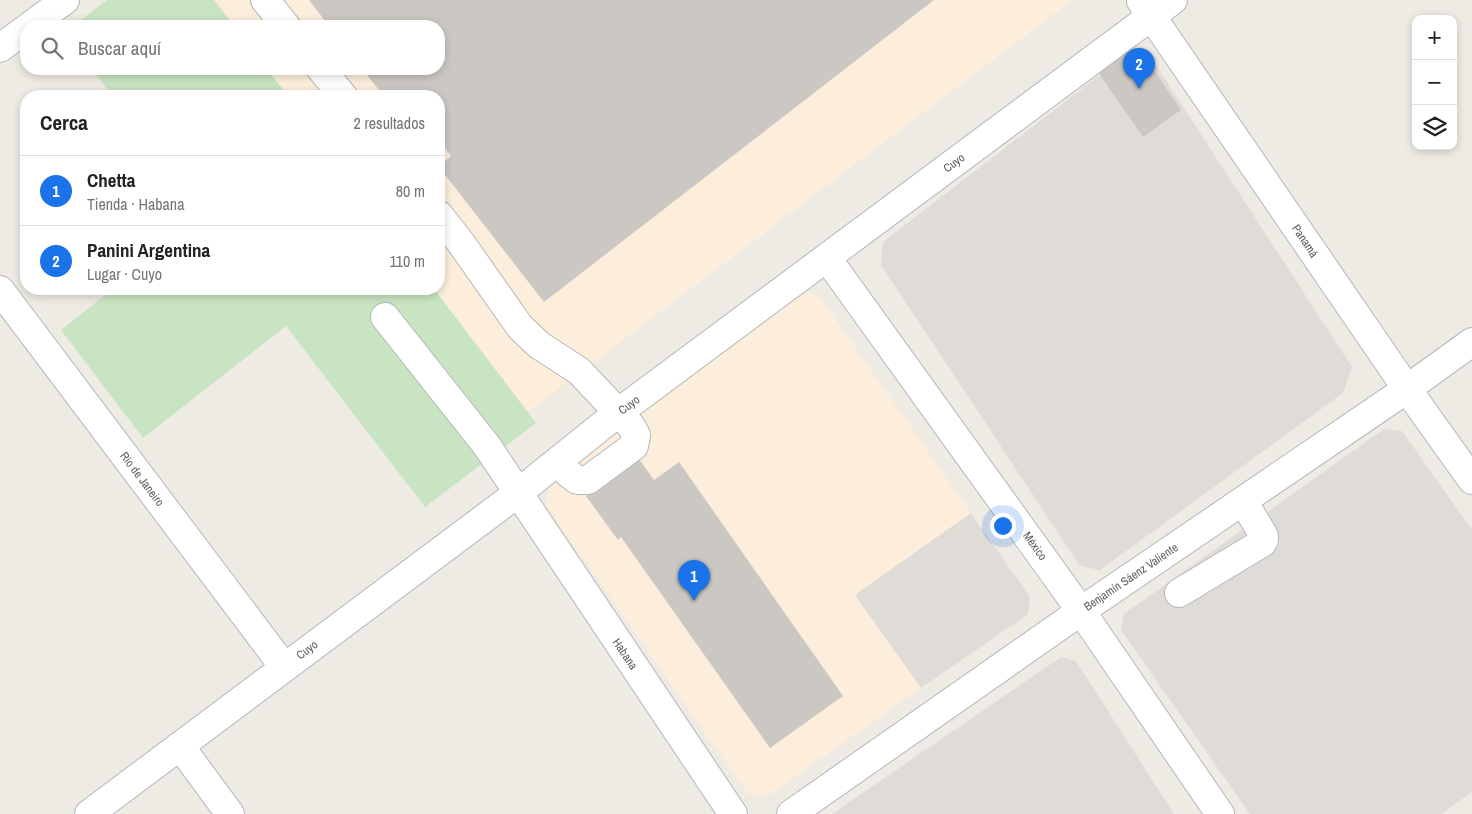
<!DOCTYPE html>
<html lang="es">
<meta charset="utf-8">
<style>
:root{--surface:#fff;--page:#f2f2f2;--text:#202124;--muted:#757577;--line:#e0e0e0;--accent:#1a73e8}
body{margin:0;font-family:"Archivo Narrow",sans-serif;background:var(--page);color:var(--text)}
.controls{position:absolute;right:15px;top:15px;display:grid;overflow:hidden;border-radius:10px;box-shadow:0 2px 8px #0003}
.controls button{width:45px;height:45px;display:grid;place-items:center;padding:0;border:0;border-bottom:1px solid var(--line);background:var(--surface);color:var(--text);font:25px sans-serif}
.you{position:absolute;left:1002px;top:525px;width:18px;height:18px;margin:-12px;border:4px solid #fff;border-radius:50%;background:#1a73e8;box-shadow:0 0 0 8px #1a73e833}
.badge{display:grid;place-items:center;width:32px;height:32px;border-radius:50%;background:var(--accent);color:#fff;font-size:16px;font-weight:700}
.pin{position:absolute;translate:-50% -41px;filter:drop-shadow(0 1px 2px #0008)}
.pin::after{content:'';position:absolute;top:26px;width:18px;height:15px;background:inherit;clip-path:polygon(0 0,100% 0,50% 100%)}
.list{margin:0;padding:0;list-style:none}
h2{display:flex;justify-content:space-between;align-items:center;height:65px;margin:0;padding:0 20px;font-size:21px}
h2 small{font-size:16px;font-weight:400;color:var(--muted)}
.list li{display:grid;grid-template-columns:32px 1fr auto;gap:15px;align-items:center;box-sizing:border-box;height:70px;padding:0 20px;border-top:1px solid var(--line)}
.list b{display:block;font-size:19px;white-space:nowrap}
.list p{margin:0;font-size:16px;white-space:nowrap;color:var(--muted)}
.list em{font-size:16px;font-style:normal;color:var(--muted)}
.icon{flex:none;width:28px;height:28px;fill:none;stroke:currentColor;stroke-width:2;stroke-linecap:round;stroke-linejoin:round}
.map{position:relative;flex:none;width:1472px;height:814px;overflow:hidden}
.search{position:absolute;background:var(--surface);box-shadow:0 2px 8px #0003;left:20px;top:20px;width:425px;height:55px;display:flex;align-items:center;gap:12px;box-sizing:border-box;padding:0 18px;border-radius:20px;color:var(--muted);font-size:19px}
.panel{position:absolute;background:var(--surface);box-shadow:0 2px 8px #0003;left:20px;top:90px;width:425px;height:205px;border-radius:20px}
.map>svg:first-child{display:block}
</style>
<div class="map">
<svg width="1472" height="814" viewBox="0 0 1472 814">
<rect width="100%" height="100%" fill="#eeeae4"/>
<g fill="#fceedb">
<path d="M214 0H1072L528 412 434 289H439V96H288L267 69H439V26H234Z"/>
<path d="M801 292 818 294 971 513 855 595 921 688 765 798 748 794 546 506 549 485Z"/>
</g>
<g fill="#dfdcd8">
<path d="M1128 53 1152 59 1352 367 1343 393 1100 570 1080 566 881 265 883 242Z"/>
<path d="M1384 429 1402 431 1472 530V792L1441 814H1250L1121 630 1124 614Z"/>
<path d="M971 513 1030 597 1028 614 921 688 855 595Z"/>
<path d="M1061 657 1076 661 1174 814H832Z"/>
</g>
<g fill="#c8e4c2">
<path d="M107 0H214L234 26H73Z"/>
<path d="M92 69H267L288 96H112Z"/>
<path d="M113 289H434L536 423 425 507 286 326 143 438 61 330Z"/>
</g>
<g fill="#cbc7c3">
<path d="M309 0H934L544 302 439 167 451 156 439 141V96H384L362 69H439V26H329Z"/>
<path d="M1124 48 1140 49 1181 110 1143 137 1096 69Z"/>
<path d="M639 459 654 480 679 462 843 696 770 748 621 537 618 540 586 496Z"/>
</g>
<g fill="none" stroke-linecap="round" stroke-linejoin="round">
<defs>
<g id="minor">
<path d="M265 0 286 26"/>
<path d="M1141 1 1407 389 1472 480"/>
<path d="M30 26 65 0"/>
<path d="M0 48 26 29"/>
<path d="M321 69 343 96"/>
<path d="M439 215 461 243 520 327 539 345 579 371 631 426 636 435 634 446 588 480H577L568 473 558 461"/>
<path d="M827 258 1081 611 1220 814"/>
<path d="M0 290 284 667"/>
<path d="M385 317 487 446 733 814"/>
<path d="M1179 593 1262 543 1264 540V536L1243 501"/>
<path d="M180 746 230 814"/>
<path d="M89 814 518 493 619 412 1173 0"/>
<path d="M791 814 1081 611 1407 389 1472 342"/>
</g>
</defs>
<use href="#minor" stroke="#b4b7ba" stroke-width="30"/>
<use href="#minor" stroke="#fff" stroke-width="28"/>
</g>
<g text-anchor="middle" stroke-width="4" stroke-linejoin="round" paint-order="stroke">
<g font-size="12" fill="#5c6164" stroke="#fff">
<text transform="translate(954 163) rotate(-37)" y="4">Cuyo</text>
<text transform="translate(1305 241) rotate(56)" y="4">Panamá</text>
<text transform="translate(629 405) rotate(-37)" y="4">Cuyo</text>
<text transform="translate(142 479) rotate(53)" y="4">Río de Janeiro</text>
<text transform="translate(1035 546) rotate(54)" y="4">México</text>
<text transform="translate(1131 577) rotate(-34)" y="4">Benjamín Sáenz Valiente</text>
<text transform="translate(307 650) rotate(-37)" y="4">Cuyo</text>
<text transform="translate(625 654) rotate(56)" y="4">Habana</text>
</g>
</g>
</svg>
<div class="controls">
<button>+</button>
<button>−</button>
<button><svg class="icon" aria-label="layers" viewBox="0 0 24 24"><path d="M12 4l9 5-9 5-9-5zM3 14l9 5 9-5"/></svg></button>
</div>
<div class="you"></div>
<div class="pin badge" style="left:694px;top:601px">1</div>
<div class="pin badge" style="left:1139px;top:89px">2</div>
<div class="search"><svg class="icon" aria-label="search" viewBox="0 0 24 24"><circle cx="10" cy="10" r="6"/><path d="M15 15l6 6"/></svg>Buscar aquí</div>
<section class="panel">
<h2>Cerca<small>2 resultados</small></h2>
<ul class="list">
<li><span class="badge">1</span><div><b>Chetta</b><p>Tienda · Habana</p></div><em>80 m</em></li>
<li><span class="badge">2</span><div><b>Panini Argentina</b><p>Lugar · Cuyo</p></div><em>110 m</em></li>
</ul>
</section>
</div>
